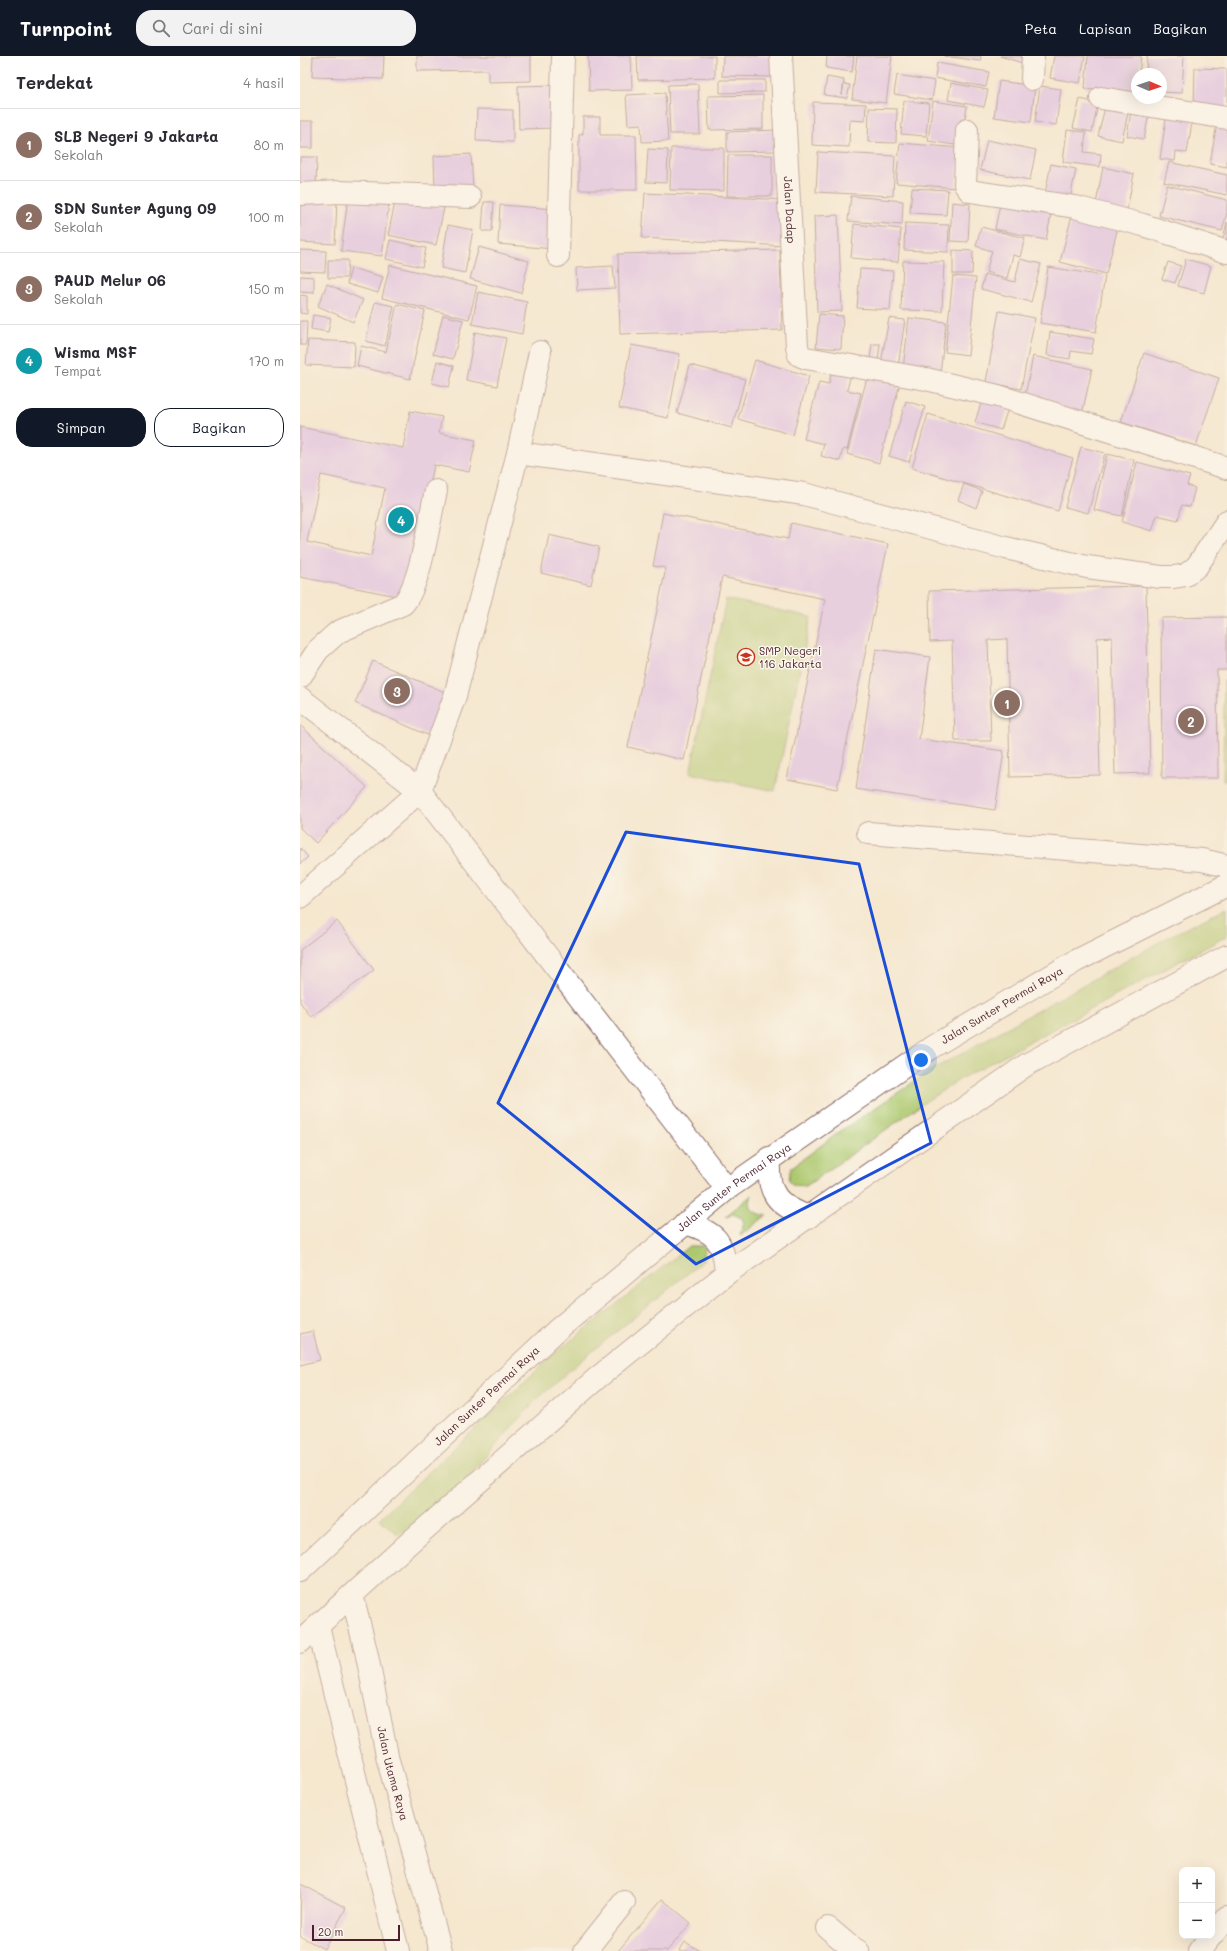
<!DOCTYPE html>
<html lang="id">
<meta charset="utf-8">
<style>
:root{--surface:#fff;--page:#f2f2f3;--text:#2b2b33;--muted:#7c7c81;--line:#e1e1e2;--accent:#111827}
body{margin:0;font-family:Mali,sans-serif;background:var(--page);color:var(--text)}
.controls{position:absolute;right:12px;bottom:12px;display:grid;overflow:hidden;border-radius:8px;box-shadow:0 4px 16px #0002}
.controls button{width:36px;height:36px;display:grid;place-items:center;padding:0;border:0;border-bottom:1px solid var(--line);background:var(--surface);color:var(--text);font:20px sans-serif}
.compass{position:absolute;left:831px;top:12px;width:36px;height:36px;border-radius:50%;background:var(--surface);box-shadow:0 4px 16px #0002;rotate:92deg}
.scale{position:absolute;left:12px;bottom:10px;width:88px;box-sizing:border-box;padding-left:4px;border:2px solid #4a1f2b;border-top:0;font-size:11px;line-height:14px;white-space:nowrap;color:#4a1f2b;-webkit-text-stroke:3px #fbf7ec;paint-order:stroke}
.you{position:absolute;left:621px;top:1004px;width:14px;height:14px;margin:-10px;border:3px solid #fff;border-radius:50%;background:#1a73e8;box-shadow:0 0 0 6px #1a73e833}
.badge{display:grid;place-items:center;width:26px;height:26px;border-radius:50%;background:var(--accent);color:#fff;font-size:13px;font-weight:700}
.pin{position:absolute;translate:-50% -50%;border:2px solid #fff;box-shadow:0 1px 4px #0006}
.list{margin:0;padding:0;list-style:none}
h2{display:flex;justify-content:space-between;align-items:center;height:52px;margin:0;padding:0 16px;font-size:17px}
h2 small{font-size:13px;font-weight:400;color:var(--muted)}
.list li{display:grid;grid-template-columns:26px 1fr auto;gap:12px;align-items:center;box-sizing:border-box;height:72px;padding:0 16px;border-top:1px solid var(--line)}
.list b{display:block;font-size:15px;white-space:nowrap}
.list p{margin:0;font-size:13px;white-space:nowrap;color:var(--muted)}
.list em{font-size:13px;font-style:normal;color:var(--muted)}
.actions{display:flex;gap:8px;padding:12px 16px}
.actions a{flex:1;padding:9px 0;border:1px solid var(--accent);border-radius:16px;text-align:center;font-size:14px;color:var(--accent)}
.actions .main{background:var(--accent);color:#fff}
.icon{flex:none;width:22px;height:22px;fill:none;stroke:currentColor;stroke-width:2;stroke-linecap:round;stroke-linejoin:round}
.map{position:relative;flex:none;width:927px;height:1895px;overflow:hidden}
header{display:flex;align-items:center;gap:24px;box-sizing:border-box;height:56px;padding:0 20px;background:var(--accent);color:#fff}
header strong{font-size:19px}
nav{display:flex;gap:22px;margin-inline-start:auto;font-size:14px}
.search{width:280px;height:36px;background:var(--page);display:flex;align-items:center;gap:10px;box-sizing:border-box;padding:0 14px;border-radius:16px;color:var(--muted);font-size:15px}
main{display:flex}
aside{flex:1;background:var(--surface)}
.map>svg:first-child{display:block}
</style>
<header>
<strong>Turnpoint</strong>
<div class="search"><svg class="icon" aria-label="search" viewBox="0 0 24 24"><circle cx="10" cy="10" r="6"/><path d="M15 15l6 6"/></svg>Cari di sini</div>
<nav><a>Peta</a><a>Lapisan</a><a>Bagikan</a></nav>
</header>
<main>
<aside>
<h2>Terdekat<small>4 hasil</small></h2>
<ul class="list">
<li><span class="badge" style="background:#8d6e63">1</span><div><b>SLB Negeri 9 Jakarta</b><p>Sekolah</p></div><em>80 m</em></li>
<li><span class="badge" style="background:#8d6e63">2</span><div><b>SDN Sunter Agung 09</b><p>Sekolah</p></div><em>100 m</em></li>
<li><span class="badge" style="background:#8d6e63">3</span><div><b>PAUD Melur 06</b><p>Sekolah</p></div><em>150 m</em></li>
<li><span class="badge" style="background:#0f9aa8">4</span><div><b>Wisma MSF</b><p>Tempat</p></div><em>170 m</em></li>
</ul>
<div class="actions"><a class="main">Simpan</a><a>Bagikan</a></div>
</aside>
<div class="map">
<svg width="927" height="1895" viewBox="0 0 927 1895">
<rect width="100%" height="100%" fill="#fbf7ec"/>
<filter id="ink" filterUnits="userSpaceOnUse"><feTurbulence type="fractalNoise" baseFrequency=".025" numOctaves="2"/><feDisplacementMap in="SourceGraphic" scale="8" xChannelSelector="R" yChannelSelector="G"/><feConvolveMatrix kernelMatrix="1 2 1 2 8 2 1 2 1" color-interpolation-filters="sRGB"/></filter>
<filter id="wash" filterUnits="userSpaceOnUse"><feTurbulence type="fractalNoise" baseFrequency=".012" numOctaves="4" result="noise"/><feDisplacementMap in="SourceGraphic" scale="16" xChannelSelector="R" yChannelSelector="G"/><feGaussianBlur stdDeviation="0.9" result="paint"/><feColorMatrix in="noise" values="0 0 0 0 0 0 0 0 0 0 0 0 0 0 0 0 0 1.4 0 .05"/><feComposite in="paint" operator="in"/></filter>
<g filter="url(#wash)">
<rect width="100%" height="100%" fill="#f5e7cf"/>
<g fill="#adc96f" stroke="#7c744d">
<path d="M426 543 511 561 475 735 390 717Z"/>
<path d="M924 625H927V725H923Z"/>
<path d="M927 852V880L662 1022 628 1044 506 1130 493 1129 489 1124 490 1116 492 1111 542 1074 630 1015 870 880Z"/>
<path d="M452 1139C447 1153 453 1158 467 1159L440 1180 444 1167 442 1162 433 1158 426 1160Z"/>
<path d="M389 1190H402L405 1192 404 1204 271 1313 234 1346 166 1423 99 1479 79 1463 253 1299Z"/>
</g>
<g id="blocks">
<g fill="#d7b1f0" fill-rule="evenodd">
<path d="M13 0H84L83 23 12 21Z"/>
<path d="M117 0H231V25L188 26V14L117 15Z"/>
<path d="M288 0H331L332 34 289 35Z"/>
<path d="M337 0H415V22L338 24Z"/>
<path d="M423 0H472V21L422 20Z"/>
<path d="M527 0H554L552 16 526 12Z"/>
<path d="M557 0H592L586 47 552 43Z"/>
<path d="M644 0H681L680 5Z"/>
<path d="M700 0H727L725 8Z"/>
<path d="M754 0H785L780 27 750 22Z"/>
<path d="M788 0H841L839 18H837V38L785 32Z"/>
<path d="M847 0H884L882 37 861 36V18H846Z"/>
<path d="M637 7 689 16 686 31 635 22Z"/>
<path d="M895 12 927 13V54L894 50Z"/>
<path d="M597 19 635 25 632 44 594 38Z"/>
<path d="M527 21 544 24 542 39 544 28 550 29 547 42 524 39Z"/>
<path d="M420 24H465V36L420 37Z"/>
<path d="M699 25 735 30 731 66 694 61Z"/>
<path d="M651 27 688 34 684 51 648 44Z"/>
<path d="M398 28 400 78H370L368 29Z"/>
<path d="M257 29 258 72 219 73 218 30Z"/>
<path d="M740 30 761 33 756 69 735 66Z"/>
<path d="M365 37 368 85 342 86 341 68 328 69 326 39Z"/>
<path d="M463 39V73L409 74 408 40Z"/>
<path d="M780 43 798 47 792 76 773 72Z"/>
<path d="M604 45 629 47 626 80 601 78Z"/>
<path d="M633 45 667 50 661 90 628 85Z"/>
<path d="M513 46 566 48 565 65 550 64 549 91 512 89Z"/>
<path d="M806 47 829 52 822 85 798 80Z"/>
<path d="M832 49 850 53 844 83 827 80Z"/>
<path d="M569 52 597 53 596 87 568 86Z"/>
<path d="M177 53 213 54V86L176 85Z"/>
<path d="M867 56 893 60 887 97 876 95 875 105 860 103Z"/>
<path d="M283 61H300V79H336L337 134H279V79L283 78Z"/>
<rect x="0" y="65" width="13" height="27"/>
<path d="M917 67 927 69V111L910 108Z"/>
<path d="M477 74 478 95 427 96V76Z"/>
<path d="M767 74 786 76 784 96 801 98 800 111 763 106Z"/>
<path d="M687 84 736 94 730 124 680 114Z"/>
<path d="M600 87 660 92 656 132 596 127Z"/>
<path d="M371 92H424V135L370 134Z"/>
<path d="M348 93 368 94 367 127 346 126Z"/>
<path d="M518 96 595 100 593 140 516 136Z"/>
<path d="M171 98 173 132 135 133 134 100Z"/>
<path d="M428 99H472V140H427Z"/>
<path d="M0 101H17L16 129 0 128Z"/>
<path d="M869 106 927 119V139L864 126Z"/>
<path d="M751 108 776 113 769 148 744 142Z"/>
<path d="M803 111 834 118 826 159 795 153Z"/>
<path d="M867 129 927 144V157L922 175 859 160Z"/>
<path d="M612 132 648 134 646 159 610 157Z"/>
<path d="M345 137 487 144 485 190 342 182Z"/>
<path d="M551 140 603 145 602 169 548 165Z"/>
<path d="M48 142 89 147 82 200 41 195Z"/>
<path d="M96 142 144 152 136 189 88 179Z"/>
<path d="M701 143 752 154 746 184 695 173Z"/>
<path d="M0 144 37 146 35 188 0 186Z"/>
<path d="M184 146H194L192 175H182Z"/>
<path d="M652 146 670 148 668 186 650 185Z"/>
<path d="M200 149 256 153 253 193 198 188Z"/>
<path d="M773 155 819 167 806 218 760 206Z"/>
<path d="M538 159 542 255 517 256 514 160Z"/>
<path d="M927 166V188L922 187Z"/>
<path d="M605 167 649 169 648 196 604 194Z"/>
<path d="M554 168 601 173 598 206 551 202Z"/>
<path d="M148 169 173 174 165 217 141 212Z"/>
<path d="M681 171 725 182 720 201 713 199 707 222 686 216 692 195 676 190Z"/>
<path d="M90 184 126 192 122 211 86 203Z"/>
<path d="M179 191 229 205 221 237 170 223Z"/>
<path d="M0 194 26 195 25 216 0 215Z"/>
<path d="M480 194 482 274 320 278 318 198Z"/>
<path d="M653 194 673 195 672 218H653Z"/>
<path d="M720 203 741 208 731 246 681 233 685 218 715 226Z"/>
<path d="M886 203 911 210 904 237 878 230Z"/>
<path d="M28 204H48L47 222H28Z"/>
<path d="M603 205 644 206 642 255 601 254Z"/>
<path d="M868 206 881 210 875 227 862 223Z"/>
<path d="M90 209 177 230 169 263 82 242Z"/>
<path d="M313 210 315 232 277 234 276 212Z"/>
<path d="M748 211 805 220 796 276 740 267Z"/>
<path d="M51 212 83 221 78 237 47 228Z"/>
<path d="M560 213 593 215 590 254 557 252Z"/>
<path d="M0 220 14 221V237L0 236Z"/>
<path d="M653 220 676 222 668 299 645 296Z"/>
<path d="M27 228 63 244 53 266 18 250Z"/>
<path d="M178 236 227 246 222 278 172 268Z"/>
<path d="M0 239 7 240V258L0 257Z"/>
<path d="M75 246 94 250 85 290 66 285Z"/>
<path d="M97 248 125 255 110 323 57 310 61 290 86 296Z"/>
<path d="M699 255 735 262 721 333 686 326Z"/>
<path d="M519 258 543 260 541 293 516 291Z"/>
<path d="M13 259 31 262 28 276 11 273Z"/>
<path d="M143 259 163 264 153 303 133 298Z"/>
<path d="M589 262 605 264 598 311 581 308Z"/>
<path d="M609 262 646 266 640 318 603 313Z"/>
<path d="M0 265H7L6 289H0Z"/>
<path d="M175 276 206 282 197 330 166 324Z"/>
<path d="M750 276 794 283 791 298 771 295 770 303 747 299Z"/>
<path d="M8 284 55 286 54 311 6 309Z"/>
<path d="M572 288H580L578 303 570 302Z"/>
<path d="M331 289 380 298 368 362 319 352Z"/>
<path d="M844 297 919 322 896 390 821 366Z"/>
<path d="M733 300 792 313 782 358 724 345Z"/>
<path d="M455 304 509 320 493 379 438 363Z"/>
<path d="M137 305 154 310 149 331 132 327Z"/>
<path d="M390 309 445 323 432 372 377 357Z"/>
<path d="M532 313 551 318 547 334 561 337 547 394 543 393 540 405 521 400 524 388 504 383 519 326 529 328Z"/>
<path d="M569 314 601 323 579 407 547 398Z"/>
<path d="M683 341 709 349 701 374 675 366Z"/>
<path d="M606 345 625 351 609 406 589 400Z"/>
<path d="M110 355 142 361 139 377 176 384 169 416 134 409 107 542 0 521V371L103 392ZM21 419 85 432 71 500 7 486Z"/>
<path d="M628 358 773 402 758 455 612 412Z"/>
<path d="M781 391 805 397 788 457 765 451Z"/>
<path d="M807 398 834 404 822 460 794 454Z"/>
<path d="M837 406 890 420 887 429 895 432 890 451 882 449 878 464 857 459 852 475 822 466Z"/>
<path d="M664 428 682 435 676 452 658 444Z"/>
<path d="M363 457 488 483 491 467 588 488 537 733 487 723 525 543 422 521 384 704 328 691 366 512 353 510Z"/>
<path d="M249 479 299 491 291 529 241 517Z"/>
<path d="M846 530 850 717 815 718 812 581 797 582 800 719 710 721 707 583 688 584 691 685H655L652 585 630 586 629 535Z"/>
<path d="M927 561V614H917L918 722H862L861 562Z"/>
<path d="M576 593 630 601 619 683 704 695 695 754 556 733Z"/>
<path d="M73 605 149 638 130 680 55 647Z"/>
<path d="M0 669 67 731 16 787 0 772Z"/>
<path d="M0 792 8 801 0 808Z"/>
<path d="M37 865 74 914 11 961 0 946V894Z"/>
<path d="M13 1275 20 1304 0 1309V1278Z"/>
<path d="M1 1828 46 1852 24 1893 0 1880Z"/>
<path d="M362 1843 391 1867 367 1895H318Z"/>
<path d="M385 1886 401 1895H379Z"/>
</g>
</g>
</g>
<g filter="url(#ink)">
<use href="#blocks" fill-opacity="0" stroke="#866564" stroke-width="1"/>
<g fill="none" stroke-linecap="round" stroke-linejoin="round">
<defs>
<g id="minor">
<path id="s1" d="M481 0 497 290 499 299 506 302 626 323 698 340 927 412"/>
<path d="M732 23 733 0"/>
<path d="M801 42 927 62"/>
<path d="M667 74 665 129 670 135 775 151 843 169 927 196"/>
<path d="M0 138 39 136 170 141"/>
<path d="M258 200 263 0"/>
<path d="M218 397 240 296"/>
<path d="M0 621 18 594 38 576 103 548C121 528 129 464 136 435"/>
<path d="M0 642 120 735 427 1133"/>
<path d="M568 777 902 804 927 810"/>
<path d="M0 841 120 735 155 640 218 397 504 438 706 492 787 511 861 521H874L886 519 897 510 927 465"/>
<path d="M469 1102C467 1137 476 1149 509 1161"/>
<path d="M385 1167C416 1176 424 1185 426 1218"/>
<path id="s2" d="M0 1515 257 1274 427 1133 632 991 776 905 927 829"/>
<path id="s3" d="M52 1539 66 1595 88 1704 141 1895"/>
<path d="M18 1570 98 1895"/>
<path d="M0 1586 110 1486 296 1323 426 1218 726 1009 927 900"/>
<path d="M528 1872 547 1888 558 1895"/>
<path d="M912 1879 927 1861"/>
<path d="M285 1895 324 1846"/>
<path d="M899 1895 911 1880"/>
</g>
</defs>
<use href="#minor" stroke="#866564" stroke-width="24"/>
<use href="#minor" stroke="#fff" stroke-width="22"/>
</g>
</g>
<path d="M0 0H927V1895H0ZM326 776 559 808 631 1087 396 1208 198 1047Z" fill="#f5e7cf" fill-opacity=".55" fill-rule="evenodd"/>
<path fill="none" stroke="#1d4ed8" stroke-width="3" stroke-linejoin="round" d="M326 776 559 808 631 1087 396 1208 198 1047Z"/>
<defs>
<symbol id="school-ring" viewBox="-11 -11 22 22"><circle r="9.5" fill="#fbf7ec" stroke="#c8321e" stroke-width="1.5"/><path d="M0-5L7-2L0 1L-7-2ZM-4 1L0 2.5L4 1V4Q0 6-4 4Z" fill="#c8321e"/></symbol>
</defs>
<g fill-rule="evenodd">
<use href="#school-ring" x="436" y="591" width="20" height="20"/>
</g>
<g text-anchor="middle" stroke-width="3" stroke-linejoin="round" paint-order="stroke">
<g font-size="11" fill="#4a1f2b" stroke="#fbf7ec">
<text dy="4" stroke="none"><textPath href="#s1" startOffset="154">Jalan Dadap</textPath></text>
<text dy="4" stroke="none"><textPath href="#s2" startOffset="904">Jalan Sunter Permai Raya</textPath></text>
<text dy="4" stroke="none"><textPath href="#s2" startOffset="580">Jalan Sunter Permai Raya</textPath></text>
<text dy="4" stroke="none"><textPath href="#s2" startOffset="256">Jalan Sunter Permai Raya</textPath></text>
<text dy="4" stroke="none"><textPath href="#s3" startOffset="183">Jalan Utama Raya</textPath></text>
</g>
<g font-size="11" fill="#4a1f2b" stroke="#fbf7ec" text-anchor="start">
<text x="459" y="599">SMP Negeri<tspan x="459" dy="13">116 Jakarta</tspan></text>
</g>
</g>
</svg>
<div class="controls">
<button>+</button>
<button>−</button>
</div>
<svg class="compass" viewBox="-18 -18 36 36"><path d="M0-13l5 13h-10z" fill="#e53935"/><path d="M0 13l5-13h-10z" fill="#7c7c81"/></svg>
<div class="scale">20 m</div>
<div class="you"></div>
<div class="pin badge" style="left:707px;top:647px;background:#8d6e63">1</div>
<div class="pin badge" style="left:891px;top:665px;background:#8d6e63">2</div>
<div class="pin badge" style="left:97px;top:635px;background:#8d6e63">3</div>
<div class="pin badge" style="left:101px;top:464px;background:#0f9aa8">4</div>
</div>
</main>
